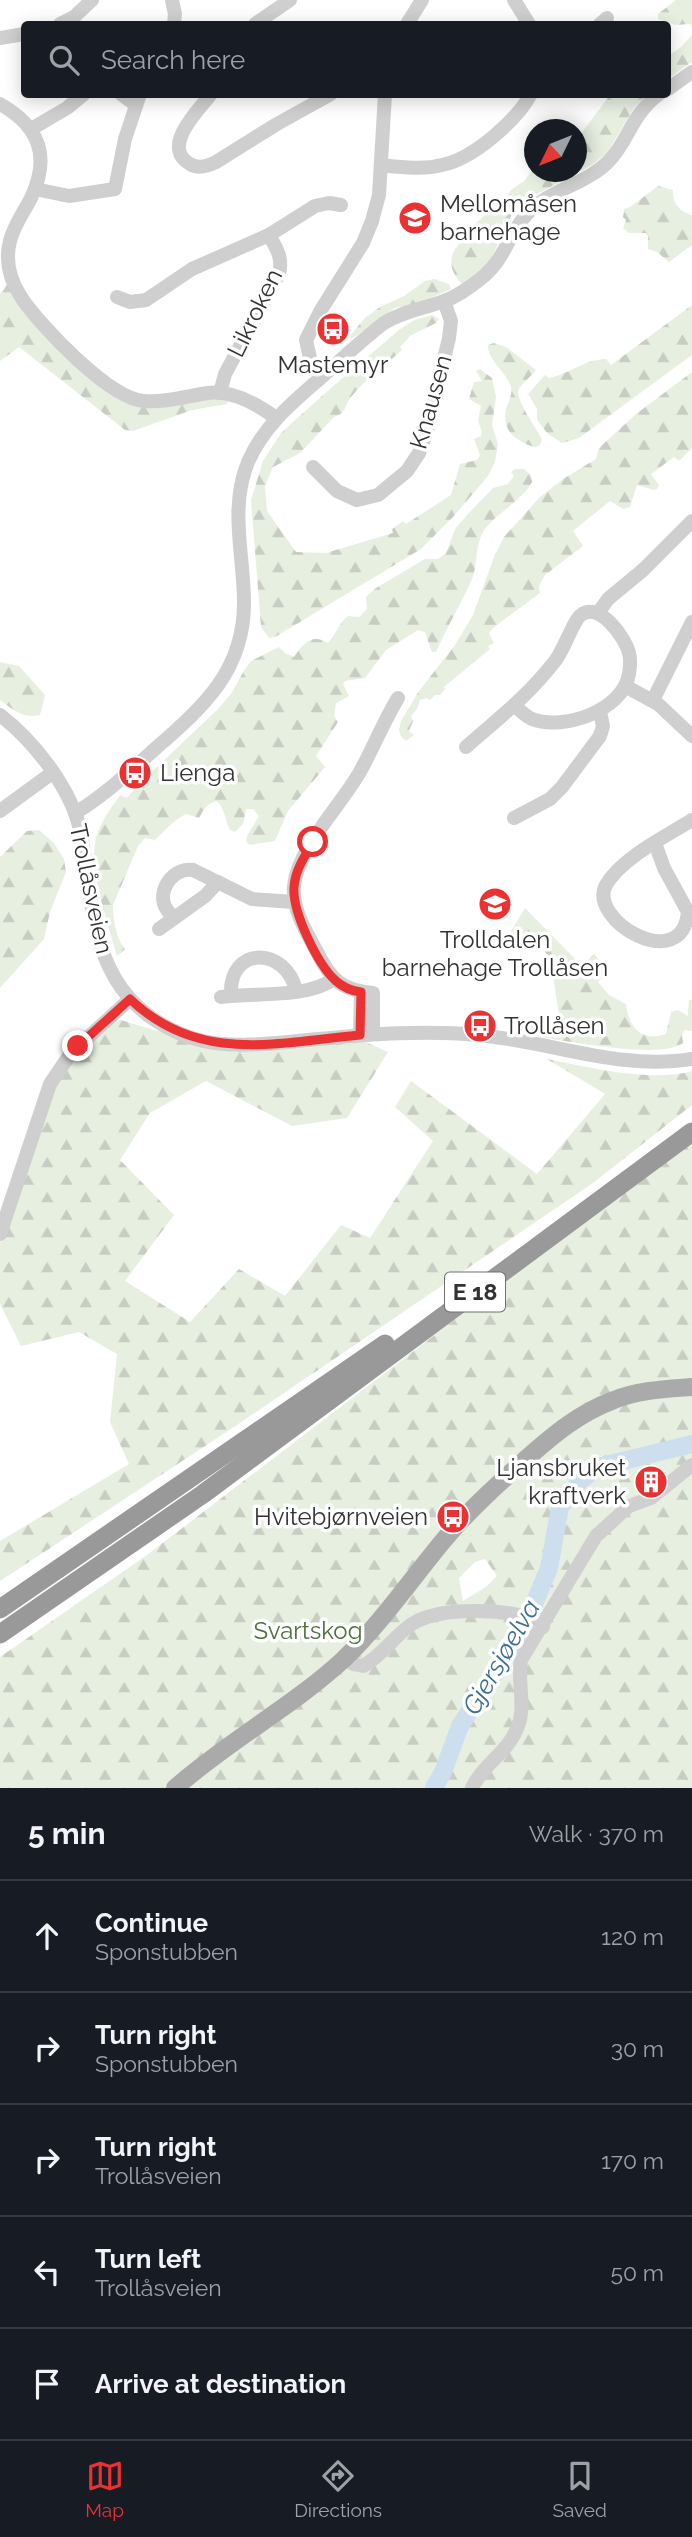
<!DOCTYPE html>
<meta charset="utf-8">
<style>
:root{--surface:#171b24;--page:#242831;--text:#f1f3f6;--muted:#9ea1a6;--line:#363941;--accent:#eb3233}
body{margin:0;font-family:Raleway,sans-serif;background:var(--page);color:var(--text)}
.compass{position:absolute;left:524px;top:119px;width:63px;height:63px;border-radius:50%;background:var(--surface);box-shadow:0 4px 18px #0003;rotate:227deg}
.stop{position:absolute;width:21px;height:21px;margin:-16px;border:5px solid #eb3233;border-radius:50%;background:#fff}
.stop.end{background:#eb3233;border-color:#fff;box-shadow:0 2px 7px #0008}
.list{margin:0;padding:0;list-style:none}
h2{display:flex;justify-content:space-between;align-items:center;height:91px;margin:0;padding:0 28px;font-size:30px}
h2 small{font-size:23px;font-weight:400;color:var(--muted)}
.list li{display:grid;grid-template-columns:46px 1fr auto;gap:21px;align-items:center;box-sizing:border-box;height:112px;padding:0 28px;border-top:2px solid var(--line)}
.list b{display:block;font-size:26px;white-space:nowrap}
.list p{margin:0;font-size:23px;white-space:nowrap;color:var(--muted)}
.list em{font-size:23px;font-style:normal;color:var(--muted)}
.icon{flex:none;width:38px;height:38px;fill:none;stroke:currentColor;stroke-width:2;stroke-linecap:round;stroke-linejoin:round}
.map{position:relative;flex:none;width:692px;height:1788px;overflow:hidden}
.search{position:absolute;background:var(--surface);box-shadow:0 4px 18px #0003;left:21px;right:21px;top:21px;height:77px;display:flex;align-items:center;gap:18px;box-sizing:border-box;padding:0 24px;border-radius:7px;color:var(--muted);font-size:26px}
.sheet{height:651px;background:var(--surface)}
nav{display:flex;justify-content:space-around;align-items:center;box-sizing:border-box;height:98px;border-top:2px solid var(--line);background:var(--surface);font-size:19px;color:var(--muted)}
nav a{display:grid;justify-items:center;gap:4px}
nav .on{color:var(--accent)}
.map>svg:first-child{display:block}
</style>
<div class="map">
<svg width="692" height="1788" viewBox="0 0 692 1788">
<defs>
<pattern id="forest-firs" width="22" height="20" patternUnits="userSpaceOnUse" patternTransform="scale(1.75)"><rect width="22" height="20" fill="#e7efe1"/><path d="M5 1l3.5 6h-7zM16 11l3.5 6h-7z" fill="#c7cdc2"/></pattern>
</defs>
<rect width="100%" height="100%" fill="#fff"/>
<g fill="url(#forest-firs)" fill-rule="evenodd">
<path d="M676 0H692V27L691 24 675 25 658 19V14Z"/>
<path d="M692 35V62L668 79V56L681 47Z"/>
<path d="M610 95H646L634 108 607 153 592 165 535 195 513 212 489 263 462 284C451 273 446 258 459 244 463 239 463 242 467 237 477 222 482 213 500 209L511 190 524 181 534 168V172H576L577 139Z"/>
<path d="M658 186 673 190C672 203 680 212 692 215V245L669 262 657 252 648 249V236L646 233H629L623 228 626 220 623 217 624 209 630 207Z"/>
<path d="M434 279 449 284 451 289 420 303 395 308 353 338H348L365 318 380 307 404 296 425 281Z"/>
<path d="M8 283 127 403 212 397 229 399 227 404 192 410 133 431 125 430 19 347 0 361V294Z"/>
<path d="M692 305V355L579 438 562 443 548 434 537 420V409L528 394 545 375 549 378C570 374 585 359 606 359L611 365Z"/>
<path d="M432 315 439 319 436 323 410 336 400 347 402 350C386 365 365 379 351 397 344 406 347 413 334 417L300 453 273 467 265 486 267 511 296 552 326 553 393 533 392 529 403 521 406 524 451 495 460 464 477 460 480 455 474 439 481 436 482 432 478 421 481 406 469 399 474 382 482 381 476 371 480 369 492 378 496 397 492 425 498 444 495 462 488 476 453 517 421 549 275 637 269 638 261 627 251 500 263 461 281 433 323 395 399 330 414 320Z"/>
<path d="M494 343 506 347 536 370C532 376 519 385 518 392 518 403 536 428 542 439L540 445 535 447C516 442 501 430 506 409 508 402 513 395 511 387 507 372 488 362 488 345Z"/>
<path d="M692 372V448L679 461 674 457 651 474 659 485 657 489 654 490 637 485 630 507 623 509 610 501 573 531 583 546 545 575 539 586 540 593 493 628 489 633 494 643 488 646 490 649 444 687 445 689 440 695H435L430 700 426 698 420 700 417 709 411 716 413 721 409 731 414 735 406 741 401 737 399 730 401 721 419 691 455 645 473 615 494 557 504 537 540 497 563 479 596 459 599 448 636 414Z"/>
<path d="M515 469H524L531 475 532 482C521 502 493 515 483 532 475 545 478 564 472 579 461 604 447 627 436 652H432L425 632 418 630 386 650 365 678 345 681 343 684 349 696 336 703 334 716 338 722 316 756 325 767 288 811 275 841 250 845 246 842 247 836 259 816 253 809H246L243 824 235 832 230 830C225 820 225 809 217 801 207 803 204 809 199 818L186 814C172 821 165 831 155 840L145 838 138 846 113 905C113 919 116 939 125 949L117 956C108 923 88 872 96 838 100 823 111 808 120 795L127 798 137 786 218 709 231 694 245 669 251 661 279 647 285 653 294 657C303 643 312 633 328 643 336 634 339 623 348 616L359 617 367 609 366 597 376 588 425 559H438L446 553 455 529 467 515 493 488 508 484 514 476 511 472Z"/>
<path d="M0 662 19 666 45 695 40 715C24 719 13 710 0 700Z"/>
<path d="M39 830 54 843 64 859 66 872 50 912 44 939 0 988V857L27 831Z"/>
<path d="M525 908 582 966 594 954 609 971 598 982 609 995 626 1004C629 1028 641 1042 666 1034L671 1012 678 1010 688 1016 689 1000H692V1031L685 1030 682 1035 683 1043C662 1060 568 1041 540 1037L529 1033 527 1030 530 1025 539 1023 551 1029 559 1014 550 958 541 947 523 935 522 942 518 945 504 943Z"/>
<path d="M114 1018 224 1051 359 1039 388 1052 347 1118 292 1126 206 1081 150 1113 120 1160 174 1215 125 1281 190 1322 239 1269 285 1296 341 1225 370 1238 433 1141 395 1107 411 1081 537 1174 605 1094 547 1059C587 1067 652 1083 692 1071V1105L593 1183 237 1425 0 1581V1541L129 1464 110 1422 117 1354 79 1332 21 1346 0 1304V1244L3 1218 64 1062Z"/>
<path d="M692 1138V1788H0V1657L147 1555ZM485 1559 497 1576 487 1586 463 1601 459 1578 475 1562Z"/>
</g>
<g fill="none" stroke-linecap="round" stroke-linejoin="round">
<path stroke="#cddfef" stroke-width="18" d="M434 1788 443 1772 460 1726 524 1628 549 1568 560 1507 580 1481 598 1467 692 1444"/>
<g stroke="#cfcfcf" stroke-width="14">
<path d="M172 0 175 14 174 24"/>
<path d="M514 0 529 24"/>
<path d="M60 24 74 17 92 0"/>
<path d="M255 24 290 0"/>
<path d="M407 24 422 0"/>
<path d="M600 24 607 18"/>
<path d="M0 38 24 34"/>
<path d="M668 89 692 72"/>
<path d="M121 94 136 105"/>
<path d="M211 94C199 110 160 147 190 164 198 169 208 166 216 162L277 124 331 94"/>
<path d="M0 104C39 126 51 156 31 198 24 212 14 225 10 241 5 260 10 280 21 297 40 326 110 399 144 401 166 403 187 396 208 393 233 390 257 404 276 418"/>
<path d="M31 129 67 108 84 94"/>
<path d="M381 165C400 167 423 170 442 165 473 159 516 121 531 94"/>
<path d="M35 189 69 196 115 189 125 139 140 94"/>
<path d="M117 297 130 302 146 300 192 269 269 235 315 206 329 203 341 205"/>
<path d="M322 376 310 358 306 340 321 310 363 243 372 221 379 195 385 94"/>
<path d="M220 393 225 374 279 274C283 258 277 249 269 235"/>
<path d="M313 467 337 491 357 500 378 495 407 471 419 453 427 431 449 338 451 321 444 301"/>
<path d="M598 613 608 599 643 570 692 521"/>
<path d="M625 686 658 704 692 736"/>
<path d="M653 700 692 622"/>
<path d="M0 715C33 740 71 788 80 830 91 880 88 932 115 978 133 1010 168 1033 203 1041 241 1049 281 1042 319 1039 372 1034 425 1030 478 1035 549 1041 620 1071 692 1059"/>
<path d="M466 747C500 717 527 697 555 661 564 650 573 621 581 615 599 601 625 637 629 653 631 660 630 668 629 674 623 711 563 731 532 719 525 716 521 711 515 706"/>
<path d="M0 811 52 773"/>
<path d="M75 813C101 798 123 777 146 757 196 712 244 677 244 603 244 554 229 509 248 462 264 425 294 401 324 375 344 357 363 339 384 323 403 311 423 309 444 301 459 296 473 285 485 275 505 258 509 233 527 214 548 190 585 185 608 162 629 141 630 116 659 94"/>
<path d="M514 818 550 799 562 787 600 736 603 726 600 712"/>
<path d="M655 843 664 868 688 912C682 976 587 920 606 885 621 858 667 836 692 820"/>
<path d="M174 918C170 914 166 910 164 904 159 886 176 867 193 870L252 899 294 902"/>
<path d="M159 929 205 896 218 882"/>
<path d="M231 996C228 944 287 947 296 991"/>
<path d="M221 997C255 992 306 999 334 979"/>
<path d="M373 1034V993C341 990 331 980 317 952 306 931 292 910 294 886 297 849 343 803 361 770 374 746 384 721 398 698"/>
<path d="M360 1035 361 992"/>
<path d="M0 1234 50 1084 71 1053 130 999"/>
<path d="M345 1658 353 1664 363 1666C382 1656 394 1636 412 1624 436 1608 491 1609 519 1615 527 1617 535 1622 543 1627"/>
<path d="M472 1788C483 1764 509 1752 518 1726 526 1706 517 1681 521 1660L596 1536 629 1506 651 1498 692 1465"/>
</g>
<path stroke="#aaa" stroke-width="18" d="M175 1788C228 1741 292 1707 344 1659 381 1623 410 1581 443 1541 468 1511 497 1485 526 1459 553 1435 579 1413 614 1400 638 1390 666 1389 692 1387"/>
<g stroke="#999" stroke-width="19">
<path d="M0 1609 385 1344"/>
<path d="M0 1634 203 1494 692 1132"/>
</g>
</g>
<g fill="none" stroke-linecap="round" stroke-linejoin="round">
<path stroke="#eb3233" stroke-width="9" d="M78 1046 130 999C198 1064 276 1043 360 1035L361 992C351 991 344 988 336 981 318 965 292 912 294 887 295 870 305 856 313 842"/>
</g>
<defs>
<symbol id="school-disc" viewBox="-11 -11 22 22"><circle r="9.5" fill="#eb3233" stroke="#fff"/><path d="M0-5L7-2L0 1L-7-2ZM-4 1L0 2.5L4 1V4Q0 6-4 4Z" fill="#fff"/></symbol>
<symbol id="bus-disc" viewBox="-11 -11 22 22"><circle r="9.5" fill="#eb3233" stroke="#fff"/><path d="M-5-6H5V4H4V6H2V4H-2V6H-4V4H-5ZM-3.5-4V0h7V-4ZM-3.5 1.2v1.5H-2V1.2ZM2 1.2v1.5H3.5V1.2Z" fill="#fff"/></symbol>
<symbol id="building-disc" viewBox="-11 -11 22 22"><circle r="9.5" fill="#eb3233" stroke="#fff"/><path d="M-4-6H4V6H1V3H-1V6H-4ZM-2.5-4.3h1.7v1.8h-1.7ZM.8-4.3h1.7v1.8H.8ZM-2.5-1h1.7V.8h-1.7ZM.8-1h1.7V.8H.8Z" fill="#fff"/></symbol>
</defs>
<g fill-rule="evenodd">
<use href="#school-disc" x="396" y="199" width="38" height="38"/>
<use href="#bus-disc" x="314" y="310" width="38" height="38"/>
<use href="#bus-disc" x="116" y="754" width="38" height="38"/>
<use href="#school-disc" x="476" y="885" width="38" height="38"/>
<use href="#bus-disc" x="461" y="1007" width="38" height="38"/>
<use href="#building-disc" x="632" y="1463" width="38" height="38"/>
<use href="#bus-disc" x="434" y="1498" width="38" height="38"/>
</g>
<g text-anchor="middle" stroke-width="7" stroke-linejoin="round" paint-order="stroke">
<rect fill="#fff" stroke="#707070" stroke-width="2" x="445" y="1272.5" width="60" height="39" rx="5"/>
<g font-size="23" font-weight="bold" fill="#323232">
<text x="475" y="1300">E 18</text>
</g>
<g font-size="24" fill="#323232" stroke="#fff" text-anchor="start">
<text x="440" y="212">Mellomåsen<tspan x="440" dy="28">barnehage</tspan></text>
<text x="333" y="373" text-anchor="middle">Mastemyr</text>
<text x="160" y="781">Lienga</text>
<text x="495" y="948" text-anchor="middle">Trolldalen<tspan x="495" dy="28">barnehage Trollåsen</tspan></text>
<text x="504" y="1034">Trollåsen</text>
<text x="626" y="1476" text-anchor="end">Ljansbruket<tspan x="626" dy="28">kraftverk</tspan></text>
<text x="428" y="1525" text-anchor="end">Hvitebjørnveien</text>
</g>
<g font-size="24" fill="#323232" stroke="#fff">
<text transform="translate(255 313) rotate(-64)" y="8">Likroken</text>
<text transform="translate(431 402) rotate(-74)" y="8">Knausen</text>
<text transform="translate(91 889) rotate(78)" y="8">Trollåsveien</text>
</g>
<g font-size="24" fill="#51703d" stroke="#fff">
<text x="308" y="1639">Svartskog</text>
</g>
<g font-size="26" font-style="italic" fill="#3c6e99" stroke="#fff">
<text transform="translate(501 1657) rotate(-60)" y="9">Gjersjøelva</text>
</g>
</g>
</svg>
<svg class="compass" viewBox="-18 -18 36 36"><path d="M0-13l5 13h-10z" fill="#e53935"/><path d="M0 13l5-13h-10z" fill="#9ea1a6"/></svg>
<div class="stop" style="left:313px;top:842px"></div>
<div class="stop end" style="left:78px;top:1046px"></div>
<div class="search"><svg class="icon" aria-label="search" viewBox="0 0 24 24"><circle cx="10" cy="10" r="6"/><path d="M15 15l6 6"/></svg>Search here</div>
</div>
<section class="sheet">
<h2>5 min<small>Walk · 370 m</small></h2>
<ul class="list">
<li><svg class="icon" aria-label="ahead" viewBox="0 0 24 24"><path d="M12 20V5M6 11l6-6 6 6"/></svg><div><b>Continue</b><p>Sponstubben</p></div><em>120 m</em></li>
<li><svg class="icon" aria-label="right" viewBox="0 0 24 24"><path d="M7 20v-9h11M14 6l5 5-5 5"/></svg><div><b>Turn right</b><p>Sponstubben</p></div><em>30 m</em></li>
<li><svg class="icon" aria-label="right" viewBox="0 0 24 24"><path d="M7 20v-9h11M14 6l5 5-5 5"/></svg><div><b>Turn right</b><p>Trollåsveien</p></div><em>170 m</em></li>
<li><svg class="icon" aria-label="left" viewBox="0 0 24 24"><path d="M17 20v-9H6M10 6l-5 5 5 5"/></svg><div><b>Turn left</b><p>Trollåsveien</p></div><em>50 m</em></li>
<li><svg class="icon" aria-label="arrive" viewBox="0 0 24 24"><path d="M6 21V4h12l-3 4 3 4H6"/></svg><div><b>Arrive at destination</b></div></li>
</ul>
</section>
<nav>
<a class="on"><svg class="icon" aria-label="map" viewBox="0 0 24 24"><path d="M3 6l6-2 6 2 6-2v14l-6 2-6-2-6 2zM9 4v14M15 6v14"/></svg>Map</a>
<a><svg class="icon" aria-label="directions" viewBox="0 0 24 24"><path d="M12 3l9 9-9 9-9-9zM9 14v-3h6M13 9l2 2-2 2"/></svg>Directions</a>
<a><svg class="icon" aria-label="saved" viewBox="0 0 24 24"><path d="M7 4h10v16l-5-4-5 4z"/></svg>Saved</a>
</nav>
